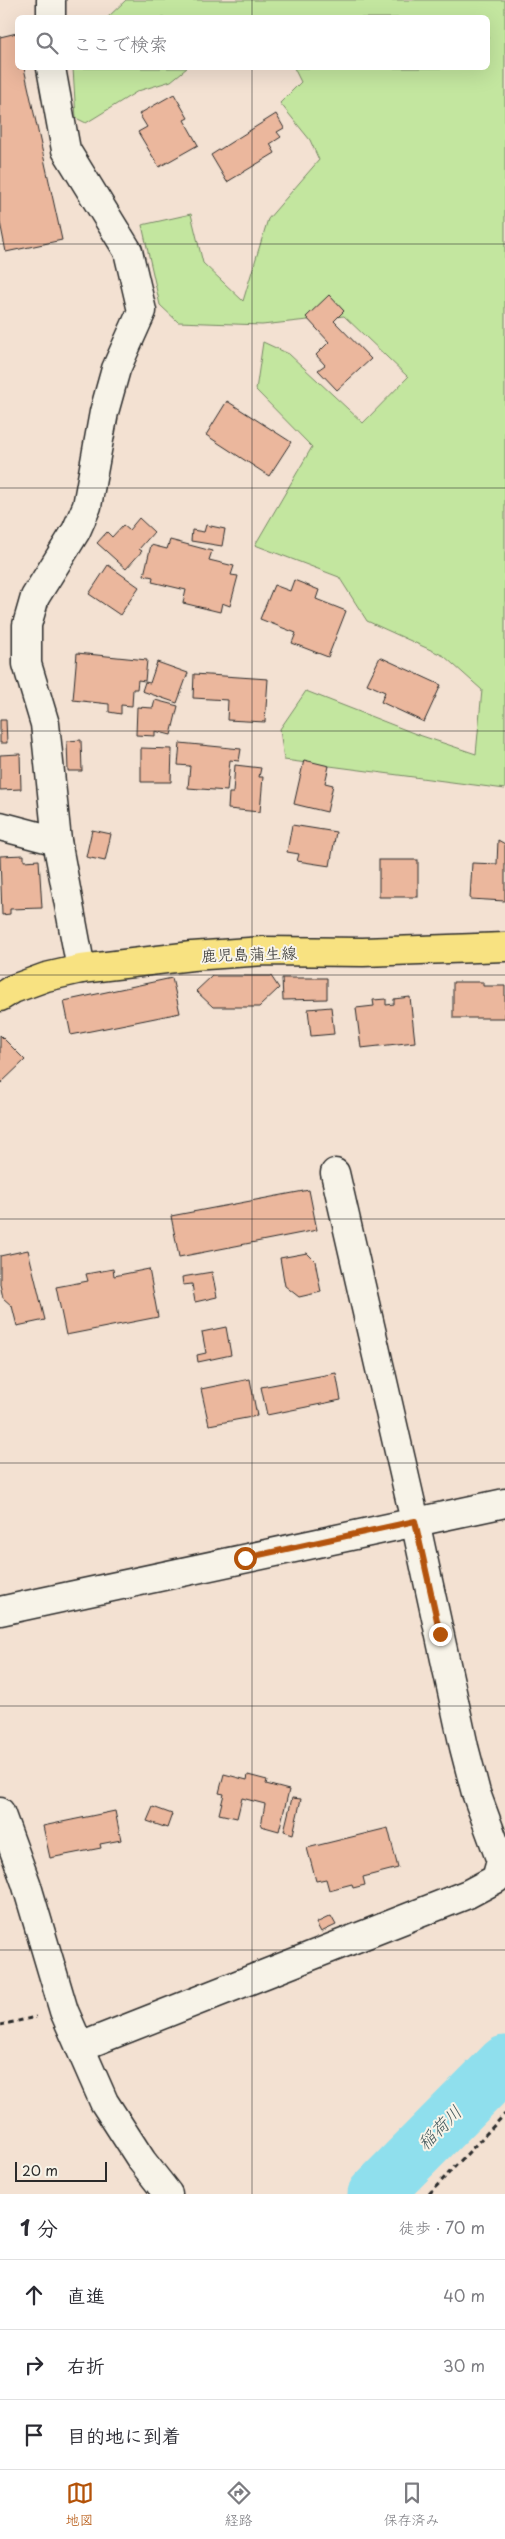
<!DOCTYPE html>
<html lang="ja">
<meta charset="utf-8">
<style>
:root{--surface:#fff;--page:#f2f2f3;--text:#2b2b33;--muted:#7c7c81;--line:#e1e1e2;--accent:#b45309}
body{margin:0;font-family:"Playpen Sans","Klee One",sans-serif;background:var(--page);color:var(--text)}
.scale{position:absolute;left:15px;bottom:12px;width:92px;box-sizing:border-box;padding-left:5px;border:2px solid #2b2b2b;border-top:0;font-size:14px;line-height:18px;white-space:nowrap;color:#2b2b2b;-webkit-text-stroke:4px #f7f3e8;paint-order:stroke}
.stop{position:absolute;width:15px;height:15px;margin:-11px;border:4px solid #b45309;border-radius:50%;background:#fff}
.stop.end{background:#b45309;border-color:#fff;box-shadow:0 1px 5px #0008}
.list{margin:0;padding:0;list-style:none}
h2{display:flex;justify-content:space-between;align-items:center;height:65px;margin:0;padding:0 20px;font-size:21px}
h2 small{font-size:16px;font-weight:400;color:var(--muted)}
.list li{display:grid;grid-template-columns:32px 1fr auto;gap:15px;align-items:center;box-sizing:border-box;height:70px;padding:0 20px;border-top:1px solid var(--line)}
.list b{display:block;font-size:19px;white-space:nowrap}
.list em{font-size:16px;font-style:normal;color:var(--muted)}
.icon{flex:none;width:28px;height:28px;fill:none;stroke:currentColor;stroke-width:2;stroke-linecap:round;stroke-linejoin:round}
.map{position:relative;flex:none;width:505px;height:2194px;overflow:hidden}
.search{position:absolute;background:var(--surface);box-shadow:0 5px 20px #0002;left:15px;right:15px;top:15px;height:55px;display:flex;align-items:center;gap:12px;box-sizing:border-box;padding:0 18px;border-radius:8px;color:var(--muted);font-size:19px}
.sheet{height:275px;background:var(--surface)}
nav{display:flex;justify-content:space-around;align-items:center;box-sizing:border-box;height:70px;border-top:1px solid var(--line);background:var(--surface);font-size:14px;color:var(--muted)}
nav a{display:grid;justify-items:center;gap:2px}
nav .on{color:var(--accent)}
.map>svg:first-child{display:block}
</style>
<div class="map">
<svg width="505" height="2194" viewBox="0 0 505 2194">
<rect width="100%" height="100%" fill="#f3e1d2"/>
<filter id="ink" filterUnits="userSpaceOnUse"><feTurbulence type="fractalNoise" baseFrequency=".02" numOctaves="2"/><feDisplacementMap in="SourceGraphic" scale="10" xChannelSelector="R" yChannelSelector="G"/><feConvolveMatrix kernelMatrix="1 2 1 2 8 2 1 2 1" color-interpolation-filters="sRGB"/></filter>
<g filter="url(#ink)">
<g fill="#c3e69f" stroke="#778865">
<path d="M126 0H505V789L284 760 280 729 306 691 416 734 476 754 482 690 444 656 367 621 339 577 255 545 312 447 256 390 263 342 289 354 363 423 408 377 344 316 262 325 178 322 160 305 142 225 191 214 203 263 243 301 268 219 319 160 310 140 280 103 301 82 294 68H488V18H107Z"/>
<path d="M73 68H187L171 81 138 91 86 123 76 118Z"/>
</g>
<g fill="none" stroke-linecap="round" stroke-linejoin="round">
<path stroke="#8fdfed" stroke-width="55" d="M375 2194 505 2063"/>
</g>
<g fill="#ebb79d" stroke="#2b2b2b">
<path d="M17 33 18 68H24L62 240 6 252 0 222V37Z"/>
<path d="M174 94 188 118 184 120 198 145 159 167 138 132 147 127 139 114Z"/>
<path d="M276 114 284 128 277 132 281 137 270 144 275 153 227 182 211 155Z"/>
<path d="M329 295 344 311 334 321 371 359 337 390 318 370 325 365 316 355 329 342 306 317Z"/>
<path d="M227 401 291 442 269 476 206 435Z"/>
<path d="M139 518 154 532 139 549 142 551 126 569 97 543 107 532 112 537 123 525 129 530Z"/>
<path d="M206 525 225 529 222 546 191 541 192 530 204 532Z"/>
<path d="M170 540 212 551 209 560 234 566 231 575 238 576 230 606 222 603 220 612 183 603 186 590 152 582 153 577 144 575 151 545 167 549Z"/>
<path d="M108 565 139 587 120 615 89 594Z"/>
<path d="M294 580 319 590 316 599 346 611 328 657 292 643 296 633 260 619 274 585 290 591Z"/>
<path d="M77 653 147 660 145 681 138 680 137 689H133L132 706 121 705V714L109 712V704L73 700Z"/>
<path d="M380 657 441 685 424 722 381 702 385 692 367 684Z"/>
<path d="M157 662 188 673 177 703 142 691 145 682 150 683Z"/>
<path d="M194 674 268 679 265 722 227 720 228 700 193 698Z"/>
<path d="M155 700 178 706 171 735 155 731V736L136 735 137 707 153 708Z"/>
<path d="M0 720H6L7 743H0Z"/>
<path d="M81 740 82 771H68L67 741Z"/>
<path d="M180 743 241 749 239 761 230 760 227 791 188 788 190 766 178 765Z"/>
<path d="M141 748 172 749 171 782H141Z"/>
<path d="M20 754 21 789 0 790V755Z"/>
<path d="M304 760 329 766 325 783 333 785 327 812 294 804Z"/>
<path d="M235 765 261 768 259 777H263L260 812 228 809 229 793H233Z"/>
<path d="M292 825 336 832 330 866 297 861 299 854 287 852Z"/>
<path d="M92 830 111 834 105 861 86 857Z"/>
<path d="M498 840 505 844V901L470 899 472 863 497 864Z"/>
<path d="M24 855V861L39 860 42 908 10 909V914L2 915 0 856Z"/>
<rect x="379" y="860" width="39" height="37"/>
<path d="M212 976H271L279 988 259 1007H213L196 991Z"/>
<path d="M172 978 180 1013 71 1035 64 1001Z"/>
<path d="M282 978H327V999L283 1000Z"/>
<path d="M453 982H483V986H505V1018H453Z"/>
<path d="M410 997 415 1042 361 1048 356 1008 374 1006 373 1000 386 999V1005L394 1004V999Z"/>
<path d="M331 1007 334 1034 311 1036 308 1009Z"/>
<path d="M0 1035 25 1060 0 1084Z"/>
<path d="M309 1190 317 1230 179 1257 171 1216Z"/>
<path d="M28 1250 45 1320 17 1326 12 1306 3 1298 0 1284V1256Z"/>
<path d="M307 1253 315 1261 321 1292 299 1297 285 1286 280 1258Z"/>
<path d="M113 1269 114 1276 149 1269 158 1317 66 1335 56 1287 88 1281 86 1274Z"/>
<path d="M212 1272 217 1297 195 1302 192 1284 183 1285 182 1277Z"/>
<path d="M226 1327 231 1355 198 1362 197 1355 206 1353 202 1332Z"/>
<path d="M336 1373 341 1400 267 1415 261 1387Z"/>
<path d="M250 1379 257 1416 209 1425 201 1389Z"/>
<path d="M224 1774 247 1780 248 1775 267 1780 266 1784 289 1790 279 1831 261 1826 265 1804 242 1798 237 1818 219 1814 224 1794 219 1793Z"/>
<path d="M292 1798 301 1799 293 1834 284 1831Z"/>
<path d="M153 1807 172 1814 167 1828 147 1821Z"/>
<path d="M115 1811 121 1840 100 1844 101 1848 50 1858 43 1826Z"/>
<path d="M388 1828 398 1868 363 1877 365 1885 353 1888 352 1884 329 1890 326 1879 316 1881 307 1848Z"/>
<path d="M331 1916 336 1925 321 1932 316 1923Z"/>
</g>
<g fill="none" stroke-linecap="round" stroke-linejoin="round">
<defs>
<g id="minor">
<path d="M51 0V18"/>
<path d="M51 68 66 150 128 251 142 311 116 369 104 412 87 506 76 531 35 597 27 625V664L45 724 57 841 81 969"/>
<path d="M0 826 57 841"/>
<path d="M0 1611 505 1503"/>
<path d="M0 1812 26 1883 64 2011 104 2102 142 2161 168 2194"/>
<path d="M80 2047 468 1894 496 1879 501 1861 476 1793 464 1747 415 1521 335 1173"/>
</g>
<path id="major" d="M0 997 13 989 46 977 81 969 192 956 264 951 363 952 505 947"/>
</defs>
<use href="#minor" stroke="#2b2b2b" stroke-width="31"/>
<use href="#major" stroke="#2b2b2b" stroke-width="31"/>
<g stroke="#2b2b2b" stroke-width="3" stroke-dasharray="5 4" stroke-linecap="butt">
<path d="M0 2025 36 2017"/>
<path d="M429 2194 505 2114"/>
</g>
<use href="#minor" stroke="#f7f3e8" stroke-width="28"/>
<use href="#major" stroke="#f8e281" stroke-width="28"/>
</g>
</g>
<g fill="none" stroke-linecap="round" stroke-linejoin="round" filter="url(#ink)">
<path stroke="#b45309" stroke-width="6" d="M245 1558 415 1521 440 1634"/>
</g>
<path fill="none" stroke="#2b2b2b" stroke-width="1" stroke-opacity="0.55" d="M252 0V18M252 68V2194M0 244H505M0 488H505M0 731H505M0 975H505M0 1219H505M0 1463H505M0 1706H505M0 1950H505"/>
<g text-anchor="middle" stroke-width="4" stroke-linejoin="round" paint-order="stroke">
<g font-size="16" fill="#2b2b2b" stroke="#f7f3e8">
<text transform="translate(249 954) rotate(-2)" y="6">鹿児島蒲生線</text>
</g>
<g font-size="18" font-style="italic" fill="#44585c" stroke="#f7f3e8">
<text transform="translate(440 2128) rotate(-45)" y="6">稲荷川</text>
</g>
</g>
</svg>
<div class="scale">20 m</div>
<div class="stop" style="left:245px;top:1558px"></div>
<div class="stop end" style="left:440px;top:1634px"></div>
<div class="search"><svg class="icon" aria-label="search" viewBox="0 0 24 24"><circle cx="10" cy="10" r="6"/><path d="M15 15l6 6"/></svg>ここで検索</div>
</div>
<section class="sheet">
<h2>1 分<small>徒歩 · 70 m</small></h2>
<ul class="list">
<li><svg class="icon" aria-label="ahead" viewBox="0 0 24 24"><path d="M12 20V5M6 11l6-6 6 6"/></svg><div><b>直進</b></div><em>40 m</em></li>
<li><svg class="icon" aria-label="right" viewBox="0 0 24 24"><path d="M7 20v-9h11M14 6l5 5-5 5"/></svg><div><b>右折</b></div><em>30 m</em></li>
<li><svg class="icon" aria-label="arrive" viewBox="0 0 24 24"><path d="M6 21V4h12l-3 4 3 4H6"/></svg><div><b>目的地に到着</b></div></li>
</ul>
</section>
<nav>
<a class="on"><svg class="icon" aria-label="map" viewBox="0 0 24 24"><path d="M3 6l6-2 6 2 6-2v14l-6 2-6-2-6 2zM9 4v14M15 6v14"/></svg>地図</a>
<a><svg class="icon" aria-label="directions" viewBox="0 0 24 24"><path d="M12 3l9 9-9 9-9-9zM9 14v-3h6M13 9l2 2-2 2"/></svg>経路</a>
<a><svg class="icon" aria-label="saved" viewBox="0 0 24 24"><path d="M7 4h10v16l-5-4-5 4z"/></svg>保存済み</a>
</nav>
